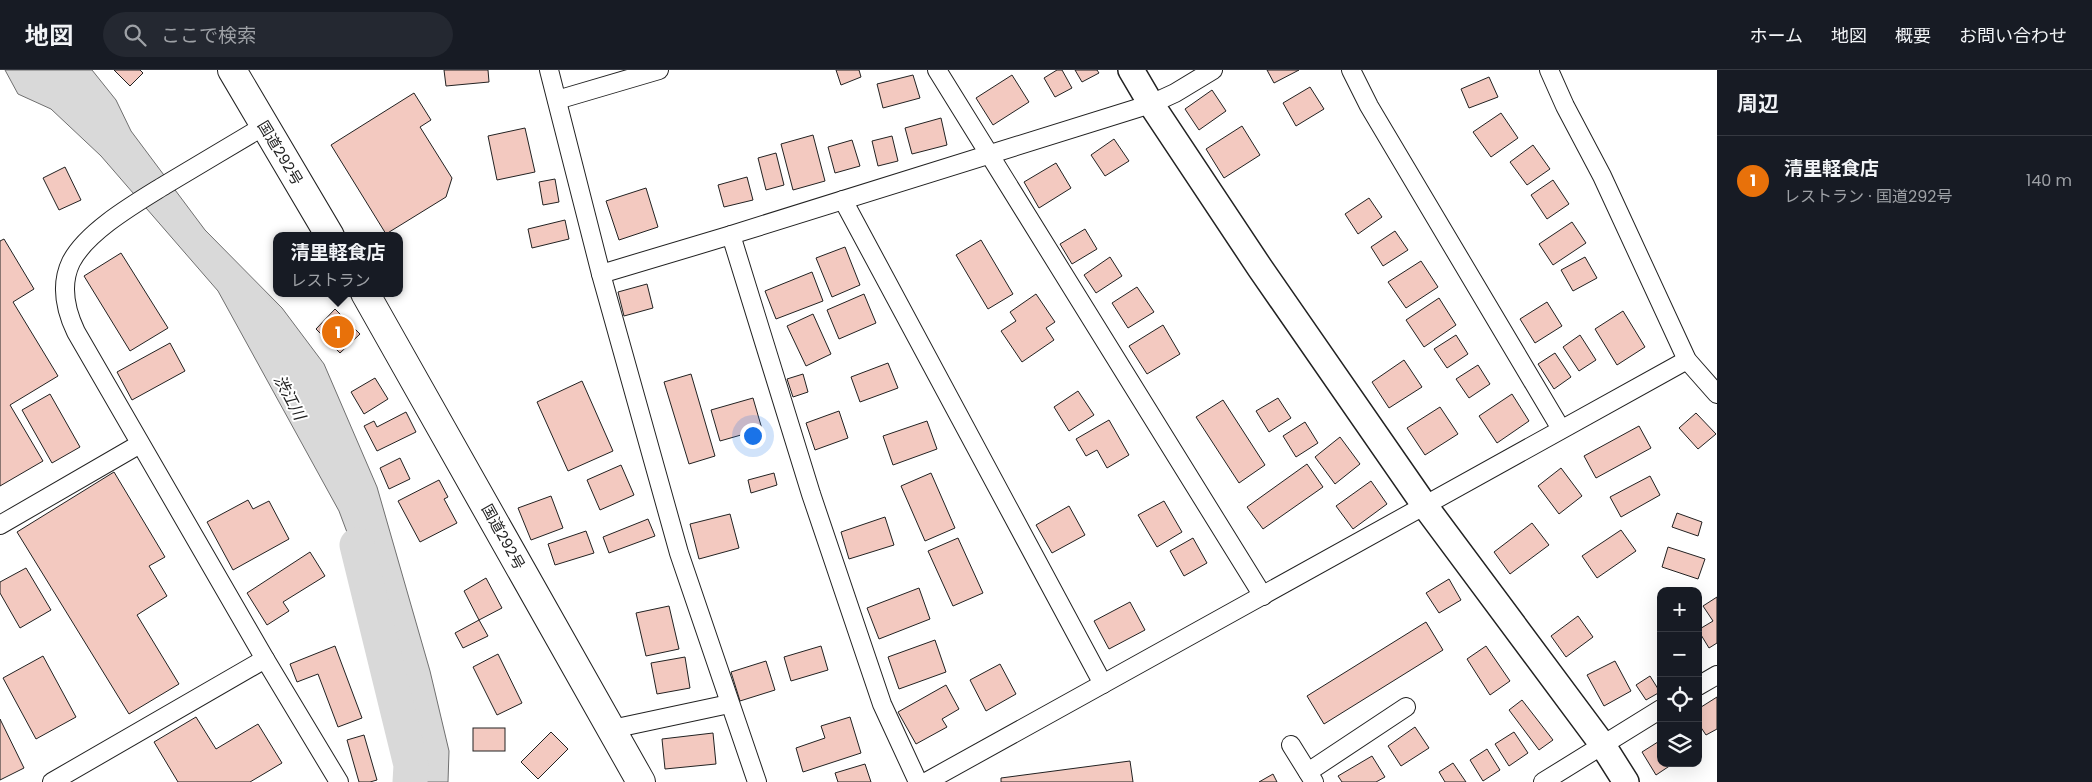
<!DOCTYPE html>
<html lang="ja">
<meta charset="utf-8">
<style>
:root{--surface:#171b24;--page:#242831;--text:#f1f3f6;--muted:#9ea1a6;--line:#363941;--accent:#c62828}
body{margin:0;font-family:Poppins,"Noto Sans JP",sans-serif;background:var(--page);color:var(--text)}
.controls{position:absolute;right:15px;bottom:15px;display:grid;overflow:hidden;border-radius:10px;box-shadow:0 5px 20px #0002}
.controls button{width:45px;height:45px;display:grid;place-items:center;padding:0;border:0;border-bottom:1px solid var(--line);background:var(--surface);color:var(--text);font:25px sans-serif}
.you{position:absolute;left:752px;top:365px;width:18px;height:18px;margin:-12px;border:4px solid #fff;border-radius:50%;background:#1a73e8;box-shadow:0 0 0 8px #1a73e833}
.badge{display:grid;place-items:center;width:32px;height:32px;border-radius:50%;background:var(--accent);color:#fff;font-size:16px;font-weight:700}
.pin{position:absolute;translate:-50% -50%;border:2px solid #fff;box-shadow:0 1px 5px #0006}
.popup{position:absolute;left:273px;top:162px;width:130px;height:65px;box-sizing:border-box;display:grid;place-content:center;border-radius:10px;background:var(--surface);filter:drop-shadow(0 1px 4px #0005);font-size:16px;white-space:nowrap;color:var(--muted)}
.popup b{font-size:19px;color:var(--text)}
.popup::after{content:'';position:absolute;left:50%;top:100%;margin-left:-10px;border:10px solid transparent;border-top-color:var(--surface)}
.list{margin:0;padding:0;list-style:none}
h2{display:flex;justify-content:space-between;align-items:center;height:65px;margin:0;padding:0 20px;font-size:21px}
h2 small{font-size:16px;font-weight:400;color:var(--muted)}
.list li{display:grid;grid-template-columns:32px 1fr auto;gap:15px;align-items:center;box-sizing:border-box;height:90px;padding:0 20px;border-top:1px solid var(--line)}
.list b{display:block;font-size:19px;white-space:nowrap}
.list p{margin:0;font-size:16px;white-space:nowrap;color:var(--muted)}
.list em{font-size:16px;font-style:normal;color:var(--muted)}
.icon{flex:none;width:28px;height:28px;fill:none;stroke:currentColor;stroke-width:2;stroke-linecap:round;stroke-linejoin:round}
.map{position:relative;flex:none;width:1717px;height:712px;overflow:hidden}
header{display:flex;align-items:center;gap:30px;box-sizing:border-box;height:70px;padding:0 25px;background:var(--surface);border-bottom:1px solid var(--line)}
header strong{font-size:24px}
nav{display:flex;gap:28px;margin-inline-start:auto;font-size:18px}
.search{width:350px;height:45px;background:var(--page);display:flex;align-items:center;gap:12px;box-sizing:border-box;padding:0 18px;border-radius:28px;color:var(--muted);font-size:19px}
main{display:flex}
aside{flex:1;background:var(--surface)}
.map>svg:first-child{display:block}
</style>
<header>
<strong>地図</strong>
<div class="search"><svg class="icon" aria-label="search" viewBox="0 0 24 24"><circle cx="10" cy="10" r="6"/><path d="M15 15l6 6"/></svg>ここで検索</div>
<nav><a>ホーム</a><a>地図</a><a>概要</a><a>お問い合わせ</a></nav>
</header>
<main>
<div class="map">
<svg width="1717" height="712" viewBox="0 0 1717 712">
<rect width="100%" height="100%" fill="#fff"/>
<path fill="#d9d9d9" stroke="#6f6f6f" d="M5 0H92L116 30 131 61 205 160 282 238 324 294 377 417 430 601 449 681 448 712H402L403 699 392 582 339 441 218 221 101 86 51 39 18 24Z"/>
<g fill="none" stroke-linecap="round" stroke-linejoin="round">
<path stroke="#d9d9d9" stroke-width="35" d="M357 475 411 695 410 712"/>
</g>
<g fill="#f3c9c0" stroke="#222">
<path d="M114 0H140L143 3 130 16Z"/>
<path d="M444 0H488L489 12 446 16Z"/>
<path d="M836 0H859L861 7 841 15Z"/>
<path d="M1057 0H1062L1072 18 1055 27 1044 8Z"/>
<path d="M1075 0H1097L1099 3 1082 12Z"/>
<path d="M1267 0H1299L1274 13Z"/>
<path d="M913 5 920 28 883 38 877 14Z"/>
<path d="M1012 5 1029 32 993 55 976 28Z"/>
<path d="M1489 7 1498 27 1469 38 1461 19Z"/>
<path d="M1310 17 1324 39 1296 56 1283 33Z"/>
<path d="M1212 20 1226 41 1199 60 1185 39Z"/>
<path d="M414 23 431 50 420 57 452 108 446 127 386 164 331 75Z"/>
<path d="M1501 43 1518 68 1491 87 1473 62Z"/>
<path d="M941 48 947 75 912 84 905 58Z"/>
<path d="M1242 56 1260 85 1224 108 1206 79Z"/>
<path d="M525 58 535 102 497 110 488 66Z"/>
<path d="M813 65 825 111 793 120 781 74Z"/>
<path d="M892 66 898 91 878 96 872 71Z"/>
<path d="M1114 69 1129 91 1105 106 1091 85Z"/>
<path d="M852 70 860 96 835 103 828 77Z"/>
<path d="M1533 75 1550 99 1527 115 1510 92Z"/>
<path d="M776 83 784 115 766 120 758 88Z"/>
<path d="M1056 93 1071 118 1039 138 1024 112Z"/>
<path d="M65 97 81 130 59 140 43 108Z"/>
<path d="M747 107 753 130 724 137 718 115Z"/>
<path d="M555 109 559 132 543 135 539 112Z"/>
<path d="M1553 110 1569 134 1547 149 1531 125Z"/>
<path d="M646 118 658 157 619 170 606 131Z"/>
<path d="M1369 128 1382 147 1358 164 1345 144Z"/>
<path d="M565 150 569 169 532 178 528 159Z"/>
<path d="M1572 152 1586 173 1553 195 1539 174Z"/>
<path d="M1085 159 1097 179 1072 194 1060 174Z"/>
<path d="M1395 161 1408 180 1383 196 1371 177Z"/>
<path d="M4 169 34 219 13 232 58 306 10 335 43 391 0 416V171Z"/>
<path d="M981 170 1013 224 988 239 956 185Z"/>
<path d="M845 177 860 215 832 227 816 188Z"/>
<path d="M121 183 168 258 130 281 84 206Z"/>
<path d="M1110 187 1122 206 1096 223 1084 205Z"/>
<path d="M1585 187 1597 208 1573 221 1561 200Z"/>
<path d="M1421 191 1438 217 1406 238 1388 212Z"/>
<path d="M812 202 823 231 776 249 765 221Z"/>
<path d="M647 214 653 238 624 246 618 222Z"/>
<path d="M1137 217 1154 242 1128 258 1112 233Z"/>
<path d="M864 224 876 253 839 269 827 240Z"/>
<path d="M1036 224 1055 252 1046 258 1054 270 1022 292 1001 261 1016 251 1010 242Z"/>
<path d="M1439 228 1456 255 1424 277 1406 250Z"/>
<path d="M1547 232 1562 256 1535 273 1520 249Z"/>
<path d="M335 239 360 264 340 283 316 259Z"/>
<path d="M1623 241 1645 277 1617 295 1595 259Z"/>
<path d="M813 244 831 284 806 296 787 256Z"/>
<path d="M1163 255 1180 284 1147 304 1129 276Z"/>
<path d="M1456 265 1468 284 1447 298 1434 279Z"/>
<path d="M1580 265 1596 290 1579 301 1563 277Z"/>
<path d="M170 273 185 301 132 330 117 302Z"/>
<path d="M1555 283 1571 307 1554 319 1538 294Z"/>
<path d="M1404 290 1422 317 1389 338 1372 312Z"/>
<path d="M888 293 898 318 860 332 851 307Z"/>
<path d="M1478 295 1490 314 1469 328 1456 309Z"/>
<path d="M691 304 715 386 689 394 664 312Z"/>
<path d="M803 304 808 322 793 327 787 309Z"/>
<path d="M375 308 388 329 364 344 351 322Z"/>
<path d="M582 311 613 381 568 401 537 332Z"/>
<path d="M1078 321 1094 345 1069 361 1054 337Z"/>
<path d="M50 324 80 377 52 393 22 340Z"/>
<path d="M1512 324 1529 351 1497 373 1479 346Z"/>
<path d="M753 328 762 359 720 371 711 340Z"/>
<path d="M1278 328 1291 348 1269 362 1256 341Z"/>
<path d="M1223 330 1265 395 1239 413 1196 347Z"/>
<path d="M1440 337 1458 364 1425 385 1407 358Z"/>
<path d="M839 341 848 368 815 380 806 353Z"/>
<path d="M406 342 416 362 377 381 364 356 374 351 377 357Z"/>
<path d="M1696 343 1716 364 1698 379 1679 358Z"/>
<path d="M1109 350 1129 385 1107 398 1097 380 1086 386 1076 369Z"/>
<path d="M927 351 937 379 893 395 883 366Z"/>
<path d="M1305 352 1318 373 1296 387 1283 366Z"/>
<path d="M1639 356 1651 378 1596 408 1584 386Z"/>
<path d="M1340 367 1360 394 1335 414 1315 387Z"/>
<path d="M400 388 410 409 389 419 380 398Z"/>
<path d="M1307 394 1323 417 1263 459 1247 437Z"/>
<path d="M621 395 634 425 600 440 587 410Z"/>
<path d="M1561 398 1582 426 1559 444 1538 416Z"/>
<path d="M114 402 165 487 149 496 167 526 137 545 179 614 129 644 17 462Z"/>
<path d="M774 403 777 415 751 423 748 410Z"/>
<path d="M931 403 955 458 925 471 901 416Z"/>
<path d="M1650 406 1660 425 1621 447 1610 427Z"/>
<path d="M439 410 448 427 444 429 457 453 420 472 398 431Z"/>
<path d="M1371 411 1387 434 1353 459 1336 436Z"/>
<path d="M551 426 563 458 531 470 518 438Z"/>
<path d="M248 430 253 439 269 431 289 469 233 500 207 452Z"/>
<path d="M1164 431 1182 462 1157 477 1138 445Z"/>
<path d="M1069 436 1085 465 1052 483 1036 455Z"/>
<path d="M1677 443 1702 452 1698 466 1672 457Z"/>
<path d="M730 444 739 478 699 489 690 454Z"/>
<path d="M885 447 894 475 849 489 841 462Z"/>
<path d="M648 449 655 466 609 483 603 467Z"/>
<path d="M1532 453 1549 475 1510 504 1494 482Z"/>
<path d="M1621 460 1636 481 1597 508 1582 486Z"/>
<path d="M586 461 594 483 555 495 548 474Z"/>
<path d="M958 468 983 523 953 536 928 481Z"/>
<path d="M1193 468 1207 493 1184 506 1170 481Z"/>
<path d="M1668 477 1705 489 1698 509 1662 497Z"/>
<path d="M310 482 325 506 283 532 289 541 267 555 247 523Z"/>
<path d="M26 498 51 540 20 558 0 523V512Z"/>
<path d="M486 508 502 538 479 550 464 521Z"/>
<path d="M1449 509 1461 530 1439 543 1426 523Z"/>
<path d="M919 518 930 549 879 569 867 538Z"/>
<path d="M1717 527V573L1709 578 1698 560 1713 551 1703 536Z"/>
<path d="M1130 532 1145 560 1109 579 1094 551Z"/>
<path d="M669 536 679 579 646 586 636 543Z"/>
<path d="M1578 546 1593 567 1566 587 1551 566Z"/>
<path d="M479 550 488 566 463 578 455 563Z"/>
<path d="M1426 552 1443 580 1324 654 1307 626Z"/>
<path d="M935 570 946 602 899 619 888 587Z"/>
<path d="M335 576 362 648 338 657 318 604 297 612 290 594Z"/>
<path d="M821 576 828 600 791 611 784 587Z"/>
<path d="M1486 576 1510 611 1490 625 1467 589Z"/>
<path d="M498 584 522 633 497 645 473 597Z"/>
<path d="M43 586 76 647 36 669 3 608Z"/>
<path d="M685 587 690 618 657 624 651 593Z"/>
<path d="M766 591 775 620 740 631 731 602Z"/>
<path d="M1615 591 1631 621 1604 636 1587 605Z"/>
<path d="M1000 594 1016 624 986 641 970 610Z"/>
<path d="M1650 606 1660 622 1646 630 1636 615Z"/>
<path d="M946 615 959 639 942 649 947 657 916 674 898 642Z"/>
<path d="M1717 627V659L1706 665 1698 653V639Z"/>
<path d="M1522 630 1553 670 1539 680 1509 640Z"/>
<path d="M196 647 216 679 258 654 282 693 250 712H178L154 672Z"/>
<path d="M850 647 861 683 803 702 796 678 825 668 821 656Z"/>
<path d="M0 649 24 698 0 710Z"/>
<path d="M1415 657 1429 678 1401 696 1388 676Z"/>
<rect x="473" y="658" width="32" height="23"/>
<path d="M551 662 568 679 538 709 521 692Z"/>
<path d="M1514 662 1528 683 1509 696 1495 674Z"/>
<path d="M713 663 716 694 665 699 662 669Z"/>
<path d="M364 665 377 710 370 712H359L347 670Z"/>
<path d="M1661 670V693H1674L1656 705 1642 682Z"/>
<path d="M1487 679 1500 700 1483 711 1470 690Z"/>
<path d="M1372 686 1385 707 1376 712H1342L1338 706Z"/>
<path d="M1130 691 1133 712H1001V708Z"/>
<path d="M1453 693 1466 712H1445L1439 702Z"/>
<path d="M865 694 871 712H838L835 703Z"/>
<path d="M1273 704 1277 712H1259Z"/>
</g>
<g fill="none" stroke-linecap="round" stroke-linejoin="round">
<defs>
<g id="street">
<path d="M549 0 601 204 679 483 757 712"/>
<path d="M937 0 1263 526"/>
<path d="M1351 0 1369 36 1561 359"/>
<path d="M1549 0 1565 36 1602 106 1687 290 1717 324"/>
<path d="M557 30 659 0"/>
<path d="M264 56C231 76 198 95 165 115 136 133 87 161 71 192 60 215 66 241 76 262L265 589 339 712"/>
<path d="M843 130 1103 614"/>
<path d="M731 165 811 424 882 634 918 712"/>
<path d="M601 204 731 165 1151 34 1175 23 1213 0"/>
<path d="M0 455 140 374"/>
<path d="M1698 616 1717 605"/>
<path d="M612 659 729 634"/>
<path d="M1291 675 1314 712"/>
<path d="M1308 702 1406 637"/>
<path d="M52 712 265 589"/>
<path d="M926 712 1687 290"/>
<path d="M1543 712 1661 639"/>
</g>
<path id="secondary" d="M1131 0 1151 34 1260 198 1425 436 1602 674 1626 712"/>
<g id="highway">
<path d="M232 0 330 166"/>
<path d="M365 223 641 712"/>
</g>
</defs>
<use href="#street" stroke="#222" stroke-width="20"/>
<use href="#secondary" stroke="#222" stroke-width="28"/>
<use href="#highway" stroke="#222" stroke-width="30"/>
<use href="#street" stroke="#fff" stroke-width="18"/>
<use href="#secondary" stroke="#fff" stroke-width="25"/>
<use href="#highway" stroke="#fff" stroke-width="28"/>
</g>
<g text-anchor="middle" stroke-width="4" stroke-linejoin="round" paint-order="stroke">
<g font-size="15" fill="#222" stroke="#fff">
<text transform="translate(280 83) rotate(59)" y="5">国道292号</text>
<text transform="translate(503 467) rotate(61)" y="5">国道292号</text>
</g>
<g font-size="16" font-style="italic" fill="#222" stroke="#fff">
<text transform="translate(290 327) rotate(62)" y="6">渋江川</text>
</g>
</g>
</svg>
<div class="controls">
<button>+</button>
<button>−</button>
<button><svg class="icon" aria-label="locate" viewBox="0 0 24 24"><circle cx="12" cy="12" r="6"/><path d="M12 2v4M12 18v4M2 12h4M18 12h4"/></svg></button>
<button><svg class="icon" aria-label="layers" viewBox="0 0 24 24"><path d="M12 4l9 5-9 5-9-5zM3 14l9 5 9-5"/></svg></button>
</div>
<div class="you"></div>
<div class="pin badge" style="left:338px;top:262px;background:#e8710a">1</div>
<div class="popup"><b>清里軽食店</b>レストラン</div>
</div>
<aside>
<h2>周辺<small></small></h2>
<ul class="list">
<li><span class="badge" style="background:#e8710a">1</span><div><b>清里軽食店</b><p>レストラン · 国道292号</p></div><em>140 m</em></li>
</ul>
</aside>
</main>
